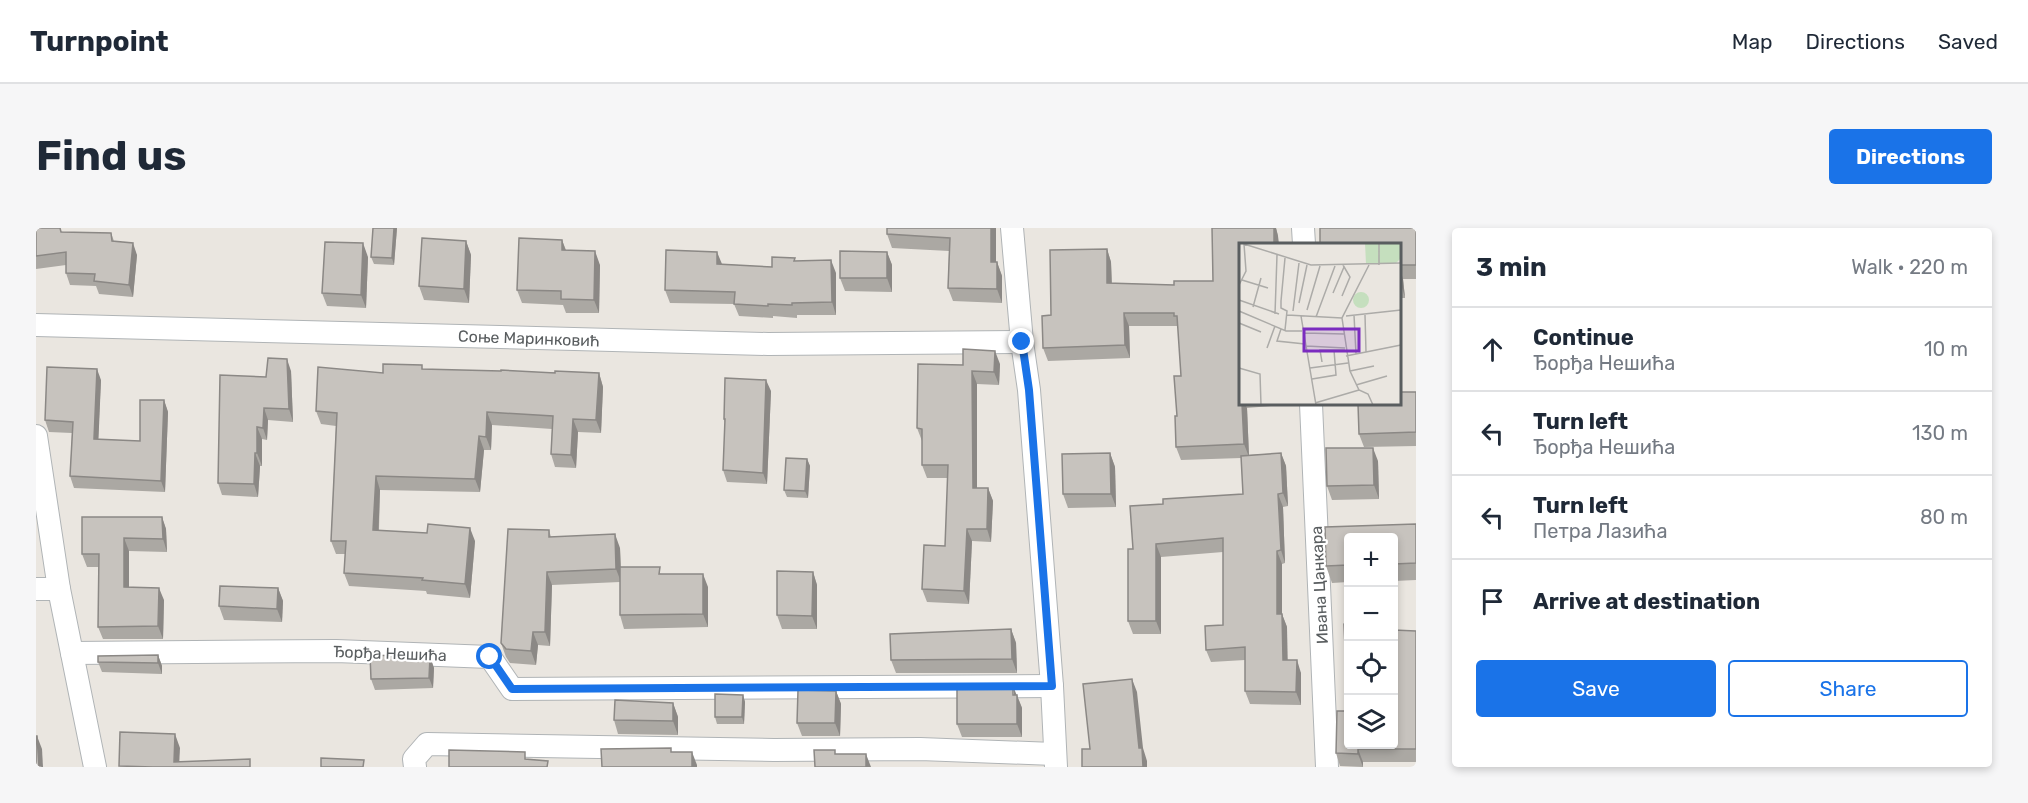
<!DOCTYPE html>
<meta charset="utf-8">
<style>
:root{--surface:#fff;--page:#f6f6f7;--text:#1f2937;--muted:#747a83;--line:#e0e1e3;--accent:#1a73e8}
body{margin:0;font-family:Rubik,sans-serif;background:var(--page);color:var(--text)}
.controls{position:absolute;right:18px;bottom:18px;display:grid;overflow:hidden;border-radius:6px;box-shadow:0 3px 9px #0003}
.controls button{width:54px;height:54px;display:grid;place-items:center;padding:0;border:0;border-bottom:2px solid var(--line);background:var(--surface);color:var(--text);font:30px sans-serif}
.stop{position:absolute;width:18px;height:18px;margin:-14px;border:4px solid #1a73e8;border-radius:50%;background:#fff}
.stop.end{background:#1a73e8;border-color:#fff;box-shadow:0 2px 6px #0008}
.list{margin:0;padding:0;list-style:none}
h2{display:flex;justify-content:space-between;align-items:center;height:78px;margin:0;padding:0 24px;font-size:26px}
h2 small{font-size:20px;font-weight:400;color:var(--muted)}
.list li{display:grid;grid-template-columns:39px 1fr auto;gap:18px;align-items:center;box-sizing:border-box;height:84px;padding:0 24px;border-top:2px solid var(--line)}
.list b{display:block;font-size:22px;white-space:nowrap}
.list p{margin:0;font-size:20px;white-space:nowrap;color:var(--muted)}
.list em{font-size:20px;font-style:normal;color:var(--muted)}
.actions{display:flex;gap:12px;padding:18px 24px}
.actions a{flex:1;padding:14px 0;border:2px solid var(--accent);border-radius:6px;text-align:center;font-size:21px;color:var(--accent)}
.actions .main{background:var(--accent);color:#fff}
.icon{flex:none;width:33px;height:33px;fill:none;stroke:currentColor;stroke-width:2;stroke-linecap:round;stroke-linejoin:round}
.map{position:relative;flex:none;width:1380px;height:539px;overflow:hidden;border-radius:6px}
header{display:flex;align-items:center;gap:36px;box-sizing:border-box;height:84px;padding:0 30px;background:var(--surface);border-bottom:2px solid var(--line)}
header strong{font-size:28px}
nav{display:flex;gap:33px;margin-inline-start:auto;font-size:21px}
.intro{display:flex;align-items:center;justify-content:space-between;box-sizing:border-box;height:144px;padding:0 36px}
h1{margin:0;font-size:42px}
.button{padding:15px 27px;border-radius:6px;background:var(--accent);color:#fff;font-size:21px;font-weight:700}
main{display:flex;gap:36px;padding:0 36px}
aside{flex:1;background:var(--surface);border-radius:6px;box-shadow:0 3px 9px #0003}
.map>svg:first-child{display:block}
</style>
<header>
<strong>Turnpoint</strong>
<nav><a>Map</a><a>Directions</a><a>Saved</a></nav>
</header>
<div class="intro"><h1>Find us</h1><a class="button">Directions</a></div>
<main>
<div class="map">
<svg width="1380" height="539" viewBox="0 0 1380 539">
<rect width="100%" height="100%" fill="#eae6e0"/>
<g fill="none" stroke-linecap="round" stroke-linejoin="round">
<defs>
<g id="minor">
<path d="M976 0 986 114 993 162 1016 458 1020 539"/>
<path d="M1267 0 1268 16"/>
<path d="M0 97 732 116 986 114"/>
<path d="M1275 176 1291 539"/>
<path d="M0 208 23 361 59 539"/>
<path d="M0 361H23"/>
<path d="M36 425 300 423 454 429 476 461 1016 458"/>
<path d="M379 539 378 531 391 516 738 522 884 521 1018 526"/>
</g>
</defs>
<use href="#minor" stroke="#b0b4b6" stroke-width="24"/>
<use href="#minor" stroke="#fff" stroke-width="22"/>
</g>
<g fill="#aba8a3">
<path d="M0 0 28 4 75 5 78 13 101 27 97 69 63 66 60 58 34 57 30 45V37L0 41Z"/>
<path d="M361 0 358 37 338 36 335 29Z"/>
<path d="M960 0V34H961L966 48V75L917 73 912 60 913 23 856 20 851 6Z"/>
<path d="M1176 0H1240L1242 8 1204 16V176H1234L1235 178 1211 180 1213 227 1245 225 1250 238 1252 278 1247 279 1249 335 1246 336V386L1251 399V432L1265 445V477L1214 476 1209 463V432L1175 434 1170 422 1187 397V324L1125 329V406H1097L1092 393 1097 321 1127 276 1207 266 1205 230 1145 232 1140 219 1141 188 1145 148 1142 98H1093L1094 130 1012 133 1007 120 1015 87 1071 21 1075 34 1076 55 1138 57 1177 53Z"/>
<path d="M1380 0V51H1367L1369 70H1364V16Z"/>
<path d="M526 12 530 22 564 37 563 85H530L527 77 486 75 481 62Z"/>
<path d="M430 13 435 27 433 75 388 72 383 58Z"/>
<path d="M851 24 856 37V64L809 63 804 50Z"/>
<path d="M332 29 330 80 291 78 286 65Z"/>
<path d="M759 30V33L800 45V87H761V90L737 88V90L703 88 698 76 634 75 629 62 686 36 736 39Z"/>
<path d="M964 136 963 157 941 156V260H952L957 273 955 314 936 313 933 376 891 374 886 361 909 318 912 250H891L886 237V213L881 200 927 137Z"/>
<path d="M388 142 563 145 567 159 565 205 542 204 540 240 519 239 515 226 516 201 456 197 455 222H448L444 264 344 262 343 302 439 313 434 370 391 366 390 363 313 358 308 345 309 326H300L295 313 300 198 285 196 280 183 347 145Z"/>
<path d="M255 143 257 194 232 192 231 212 226 211V238H224L222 269 186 267 182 255 230 149Z"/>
<path d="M65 152 62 211 104 213 128 172 132 184 129 264 38 260 34 248 36 205 13 204 9 192Z"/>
<path d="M735 163 731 256 691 254 687 242 689 195 688 191Z"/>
<path d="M1380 164V218L1328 219 1323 206Z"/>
<path d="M1074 225 1079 239 1080 279 1032 280 1027 266Z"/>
<path d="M771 231 774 238 772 270 751 269 748 262Z"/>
<path d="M1342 233 1343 271 1296 272 1291 258Z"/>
<path d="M126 289 130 301 131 324 93 323V359L128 372 127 411H67L62 399 63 339H51L46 326Z"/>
<path d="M1380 296V352L1358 353V309H1312V354L1296 355 1290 338 1289 299Z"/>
<path d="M513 302 515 309 584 320 585 339 626 346 672 359V399L588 401 584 387V354L516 357 514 418 502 417 500 437 474 435 470 429 465 415Z"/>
<path d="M777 344 781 357V401H746L741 387Z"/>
<path d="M242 360 247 373 246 394 188 392 183 378Z"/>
<path d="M1312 395V516L1380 403V534H1327V539L1304 538 1300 525 1309 483 1311 425 1309 419Z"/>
<path d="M975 401 980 415 981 445H860L855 432Z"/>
<path d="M122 427 126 438V446L66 444 62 434Z"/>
<path d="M394 429 398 440 397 460 339 462 335 451Z"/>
<path d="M800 463 805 476 804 508H766L761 495Z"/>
<path d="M707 467 709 474 708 496H681L679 489Z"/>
<path d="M980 467H981L986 480V509H926L921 496Z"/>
<path d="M637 475 642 489V507L582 506 578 492Z"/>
</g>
<g fill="#8b8885">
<path d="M358 0H361L358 37 356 30Z"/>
<path d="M955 0H960V48L955 34Z"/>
<path d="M1238 0H1240L1242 8 1243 16H1238Z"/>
<path d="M526 12 531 26 526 22Z"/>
<path d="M430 13 435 27 433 75 428 61Z"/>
<path d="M97 15 101 27 97 69 93 57Z"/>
<path d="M327 15 332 29 330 80 325 67Z"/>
<path d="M1071 21 1075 34 1076 68 1071 55Z"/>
<path d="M559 23 564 37 563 85 558 72Z"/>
<path d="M681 24 686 36H681Z"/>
<path d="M851 24 856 37V64L851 50Z"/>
<path d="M795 32 800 45V87L796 74Z"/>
<path d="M961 34 966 48V75L961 61Z"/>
<path d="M1364 40 1367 51 1369 70 1365 56Z"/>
<path d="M1088 85 1093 98 1094 130 1089 117Z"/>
<path d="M959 123 964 136 963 157 958 144Z"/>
<path d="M251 131 255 143 257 194 253 181Z"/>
<path d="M61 141 65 152 62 222 58 211Z"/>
<path d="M936 143 941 156V273L937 260Z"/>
<path d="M563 145 567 159 565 205 560 192Z"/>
<path d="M730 152 735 163 731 256 727 245Z"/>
<path d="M128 172 132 184 129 264 125 253Z"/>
<path d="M1206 176H1209L1211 180 1213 229 1208 216Z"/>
<path d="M228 180 232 192 231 212 227 200Z"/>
<path d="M451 184 456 197 455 222 450 209Z"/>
<path d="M537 191 542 204 540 240 535 227Z"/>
<path d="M221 199 226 211V238L221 225Z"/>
<path d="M443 208 448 222 444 264 439 251Z"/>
<path d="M1337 220 1342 233 1343 271 1338 257Z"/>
<path d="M219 225 224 238 222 269 218 256Z"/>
<path d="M1074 225 1079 239 1080 279 1075 266Z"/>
<path d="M1245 225 1250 238 1252 278 1247 265Z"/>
<path d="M771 231 774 238 772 270 769 263Z"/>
<path d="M340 248 344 262 342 315 337 302Z"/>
<path d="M952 260 957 273 955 314 951 301Z"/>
<path d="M1242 266 1247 279 1249 335 1245 322Z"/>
<path d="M126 289 130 301 131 324 127 311Z"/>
<path d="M434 300 439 313 434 370 429 356Z"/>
<path d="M931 301 936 313 933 376 928 363Z"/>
<path d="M579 306 584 320 585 354 580 341Z"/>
<path d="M88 310 93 323V371L88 359Z"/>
<path d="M1120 316 1125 329V406L1120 393Z"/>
<path d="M1241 323 1246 336V399L1241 386Z"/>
<path d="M511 344 516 357 514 418 509 404Z"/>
<path d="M777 344 781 357V401L776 388Z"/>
<path d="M667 346 672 359V399L667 386Z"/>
<path d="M123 360 128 372 127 411 122 398Z"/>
<path d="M242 360 247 373 246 394 241 381Z"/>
<path d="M1246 386 1251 399 1252 445 1247 432Z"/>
<path d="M975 401 980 415 981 445 976 431Z"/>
<path d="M497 404 502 417 500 437 495 423Z"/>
<path d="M122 427 126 438V446L122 435Z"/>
<path d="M394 429 398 440 397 460 393 450Z"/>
<path d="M1261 432 1265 445V477L1260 464Z"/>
<path d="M1096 451 1101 464 1107 520 1111 533V539H1107L1103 520Z"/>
<path d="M977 458 986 480V509L981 496Z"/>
<path d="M800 463 805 476 804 508 799 495Z"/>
<path d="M707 467 709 474 708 496 706 489Z"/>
<path d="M637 475 642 489V507L637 493Z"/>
<path d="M139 506 144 520 143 539 138 534Z"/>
<path d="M1 508 6 521 7 539H3Z"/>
<path d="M1322 521 1327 534V539L1322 526Z"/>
<path d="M656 524 661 537V539H656Z"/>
<path d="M830 526 835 539H830Z"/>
</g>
<g fill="#c7c3be" stroke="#8b8885" stroke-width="1.5">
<path d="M0 0H24L25 4 75 5 76 13 97 15 93 57 58 53 59 46 30 45V24L0 28Z"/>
<path d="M337 0H358L356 30 335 29Z"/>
<path d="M851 0H955V34H961V61L912 60 914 10 851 6Z"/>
<path d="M1176 0H1238V16H1204V176H1206L1208 216 1140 219 1139 188H1141L1138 148H1145L1141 88H1138V85H1088L1089 117 1007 120 1006 88 1015 87 1014 22 1071 21V55L1138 57V53H1177Z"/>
<path d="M1284 0H1380V37H1364V16H1284Z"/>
<path d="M386 10 430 13 428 61 383 58Z"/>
<path d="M483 10 526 12V22L559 23 558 72 525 71V63L481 62Z"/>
<path d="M289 14 327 15 325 67 286 65Z"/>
<path d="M630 22 681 24V36L736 39V29L759 30 758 33 795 32 796 74 756 75V77L732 76V78L698 76 699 64 629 62Z"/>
<path d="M804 23 851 24V50H804Z"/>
<path d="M927 121 959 123 958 144 936 143 937 260H952L951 301H931L928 363 886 361 888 317 909 318 912 237H886V201L881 200 882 136 927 137Z"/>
<path d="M232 130 251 131 253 181 228 180 227 200 221 199V225H219L218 256 182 255 184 147 230 149Z"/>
<path d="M347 136 386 137V141L465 143V142L519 145V143L563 145 560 192 537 191 535 227 515 226 517 188 451 184 450 209 443 208 439 251 340 248 337 302 391 305 392 296 434 300 429 356 386 352 387 350 308 345 310 313H295L301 185 280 183 282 139 347 145Z"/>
<path d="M11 139 61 141 58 211 104 213V172H128L125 253 34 248 37 194 9 192Z"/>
<path d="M689 150 730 152 727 245 687 242 689 191H688Z"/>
<path d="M1364 164H1380V204L1323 206 1322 176H1364Z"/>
<path d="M1290 220H1337L1338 257 1291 258Z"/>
<path d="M1074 225 1075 266H1027L1026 226Z"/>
<path d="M1245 225 1247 265 1242 266 1245 322 1241 323V386H1246L1247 432H1261L1260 464 1209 463V419L1170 422 1169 398 1187 397V310L1120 316V393H1092V321H1097L1094 278 1127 276V271L1207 266 1205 228Z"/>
<path d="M750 230 771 231 769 263 748 262Z"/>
<path d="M46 289H126L127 311 88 310V359L123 360 122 398 62 399 63 326H46Z"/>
<path d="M1380 296V335L1358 336V309H1312V337L1290 338 1289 299Z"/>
<path d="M472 301 513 302V309L579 306 580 341 511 344 509 404H497L495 423 470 421 465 415Z"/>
<path d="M584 339H624L623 346H667V386L584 387Z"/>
<path d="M741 343 777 344 776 388 741 387Z"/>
<path d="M184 358 242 360 241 381 183 378Z"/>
<path d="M1312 395V516H1358V402L1380 403V521H1322V526L1300 525 1301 483H1309L1311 419H1309L1308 396Z"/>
<path d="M975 401 976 431 855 432 854 406Z"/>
<path d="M122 427V435L62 434V428Z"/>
<path d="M334 427 394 429 393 450 335 451Z"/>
<path d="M1096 451 1103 520H1106L1107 539H1046V521H1054L1047 456Z"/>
<path d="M977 458V467H981V496H921V459Z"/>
<path d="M762 462 800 463 799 495H761Z"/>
<path d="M679 466 707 467 706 489H679Z"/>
<path d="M579 472 637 475V493L578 492Z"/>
<path d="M84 504 139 506 138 534 214 531V539H117L83 538Z"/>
<path d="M0 508H1L3 539H0Z"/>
<path d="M635 520V524H656V539H566L565 521Z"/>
<path d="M413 522 489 524V531L512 533 511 539H413Z"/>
<path d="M778 522H799V526H830V539H779Z"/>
<path d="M285 530 328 532 327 539H285Z"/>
</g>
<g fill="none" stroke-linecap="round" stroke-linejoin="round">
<path stroke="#1a73e8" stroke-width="8" d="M454 429 476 461 1016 458 993 162 986 114"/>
</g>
<g text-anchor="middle" stroke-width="4.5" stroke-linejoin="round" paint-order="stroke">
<g font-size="16" fill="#595d5f" stroke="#fff">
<text transform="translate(493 110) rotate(2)" y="6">Соње Маринковић</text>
<text transform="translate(1283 357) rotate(-93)" y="6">Ивана Цанкара</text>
<text transform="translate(354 425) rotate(2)" y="6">Ђорђа Нешића</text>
</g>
</g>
<g transform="translate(1203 15)">
<rect width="162" height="162" fill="#eae6e0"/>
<path d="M126 0H162V15L157 20 127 21ZM114 57a8 8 0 1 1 16 0a8 8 0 1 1-16 0Z" fill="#c5dfbe"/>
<path fill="none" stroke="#acaba8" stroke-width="1.5" d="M5 1 72 22 162 20M140 1V22M46 15 42 58V65L48 68 46 87M130 22 103 75 111 128 120 147 129 151 134 162M3 37 29 45M0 42 7 28 5 1M94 50 105 24M103 53 111 34 104 22M0 57 40 71M60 60 68 22M14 64 22 35M68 67 81 23M0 68 47 88H63M54 68 60 20M36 71 38 12M48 72 103 75M115 72 117 111M126 72 127 109M62 73 77 162M107 73 162 67M77 74 96 23M0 80 22 89M42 86 38 98 66 101M65 90 105 91M67 103 106 105M28 105 36 83M107 113 162 102M83 119 81 107H106M0 125 21 131 22 162M71 125 109 120M111 128 135 123M73 136 97 132 95 107M117 142 148 133M76 160 120 147"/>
<path fill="#7b2cbf" fill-opacity="0.15" stroke="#7b2cbf" stroke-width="3" d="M65 86H120V108H65Z"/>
<rect width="162" height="162" fill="none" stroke="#595d5f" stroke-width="3"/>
</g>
</svg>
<div class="controls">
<button>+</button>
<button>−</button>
<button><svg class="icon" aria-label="locate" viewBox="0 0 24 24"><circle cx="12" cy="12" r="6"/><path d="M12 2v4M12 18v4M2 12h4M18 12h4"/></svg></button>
<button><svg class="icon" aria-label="layers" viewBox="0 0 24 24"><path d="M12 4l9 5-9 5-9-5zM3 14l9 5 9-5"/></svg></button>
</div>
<div class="stop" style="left:454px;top:429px"></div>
<div class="stop end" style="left:986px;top:114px"></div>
</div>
<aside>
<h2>3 min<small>Walk · 220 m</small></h2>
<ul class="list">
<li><svg class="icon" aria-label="ahead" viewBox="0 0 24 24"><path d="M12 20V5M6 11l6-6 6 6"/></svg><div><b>Continue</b><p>Ђорђа Нешића</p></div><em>10 m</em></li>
<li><svg class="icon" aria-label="left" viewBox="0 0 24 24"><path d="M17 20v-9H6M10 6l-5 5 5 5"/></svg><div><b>Turn left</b><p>Ђорђа Нешића</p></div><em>130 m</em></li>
<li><svg class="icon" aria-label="left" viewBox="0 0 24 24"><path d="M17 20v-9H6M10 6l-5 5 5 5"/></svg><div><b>Turn left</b><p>Петра Лазића</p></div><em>80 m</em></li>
<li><svg class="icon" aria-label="arrive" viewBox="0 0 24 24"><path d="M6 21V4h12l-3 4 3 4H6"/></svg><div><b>Arrive at destination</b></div></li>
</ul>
<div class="actions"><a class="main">Save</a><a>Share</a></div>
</aside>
</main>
